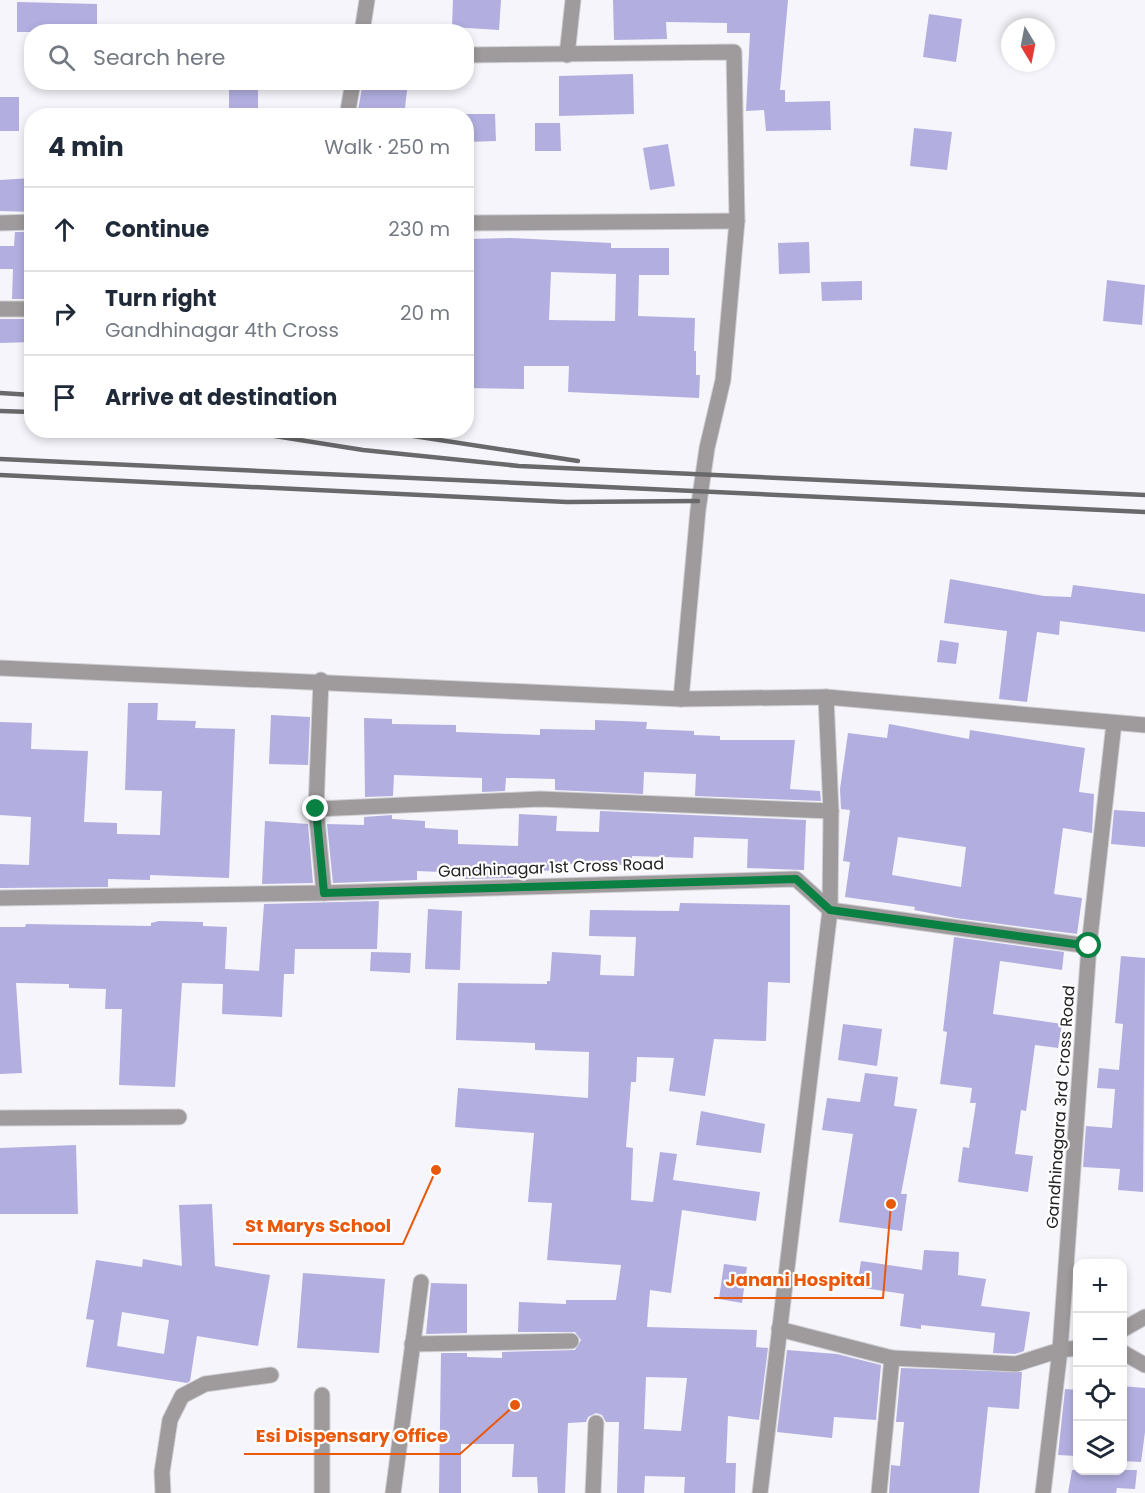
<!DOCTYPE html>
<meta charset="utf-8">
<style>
:root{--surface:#fff;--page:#f6f6f7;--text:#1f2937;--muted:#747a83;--line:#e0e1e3}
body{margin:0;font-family:Poppins,sans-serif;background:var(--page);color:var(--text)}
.controls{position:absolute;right:18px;bottom:18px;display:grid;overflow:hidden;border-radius:12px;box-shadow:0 3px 9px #0003}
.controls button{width:54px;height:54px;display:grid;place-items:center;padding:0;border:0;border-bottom:2px solid var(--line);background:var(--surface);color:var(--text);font:30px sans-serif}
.compass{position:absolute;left:1001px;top:18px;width:54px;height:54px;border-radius:50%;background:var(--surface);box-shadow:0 3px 9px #0003;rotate:170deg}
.stop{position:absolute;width:18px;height:18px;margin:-14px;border:4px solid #0b8043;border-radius:50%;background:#fff}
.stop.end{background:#0b8043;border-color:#fff;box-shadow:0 2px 6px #0008}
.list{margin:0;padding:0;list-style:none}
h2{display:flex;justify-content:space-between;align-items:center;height:78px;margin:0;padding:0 24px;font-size:26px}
h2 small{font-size:20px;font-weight:400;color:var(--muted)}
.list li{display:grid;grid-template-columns:39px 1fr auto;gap:18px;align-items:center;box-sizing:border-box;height:84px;padding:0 24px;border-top:2px solid var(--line)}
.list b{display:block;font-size:22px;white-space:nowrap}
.list p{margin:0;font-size:20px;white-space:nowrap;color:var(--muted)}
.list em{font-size:20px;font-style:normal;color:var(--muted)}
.icon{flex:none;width:33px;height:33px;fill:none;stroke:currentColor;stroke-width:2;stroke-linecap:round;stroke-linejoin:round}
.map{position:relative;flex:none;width:1145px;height:1493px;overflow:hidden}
.search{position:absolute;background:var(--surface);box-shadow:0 3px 9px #0003;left:24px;top:24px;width:450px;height:66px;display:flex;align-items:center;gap:15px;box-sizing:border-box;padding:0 21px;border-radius:24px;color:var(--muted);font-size:22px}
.panel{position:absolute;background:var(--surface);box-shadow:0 3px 9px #0003;left:24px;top:108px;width:450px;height:330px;border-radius:24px}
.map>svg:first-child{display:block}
</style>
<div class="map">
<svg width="1145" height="1493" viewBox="0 0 1145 1493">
<rect width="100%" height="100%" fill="#f5f5fb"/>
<g fill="#b2aedf" fill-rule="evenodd">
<path d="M453 0H501L499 30 452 27Z"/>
<path d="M613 0H788L780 90H785V102L830 101 831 130 766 131 764 110 746 111 750 33H727V23L666 22 667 39 614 40Z"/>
<path d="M17 2 97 4V32H17Z"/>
<path d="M929 14 962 19 956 62 923 57Z"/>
<path d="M633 74 634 114 559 116V76Z"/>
<path d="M363 82H408L404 116H357Z"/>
<rect x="229" y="86" width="29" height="30"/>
<rect x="0" y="97" width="19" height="34"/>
<path d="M466 114H495L496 141 466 142Z"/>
<path d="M535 123H560L561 151H535Z"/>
<path d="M914 128 952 132 947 170 910 166Z"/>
<path d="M668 144 675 186 650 190 643 148Z"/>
<path d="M32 178V212L0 211V180Z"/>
<path d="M15 232H32V299H12L13 269H0V246H14Z"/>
<path d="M512 238 611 243V248H669V275H639L638 316 695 318 694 351H696V375H700L699 398 568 392 569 366H524V389L466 388 469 239ZM551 272 616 274 615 321 549 320Z"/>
<path d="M809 242 810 273 779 274 778 243Z"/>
<path d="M1107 280 1145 285 1142 325 1103 321Z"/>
<path d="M862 281V300L822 301 821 282Z"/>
<path d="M0 319H32V342L0 343Z"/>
<path d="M950 579 1044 596 1071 597 1073 585 1145 594V632L1060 621 1059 635 1037 632 1027 702 999 699 1007 631 944 623Z"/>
<path d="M940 640 959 643 956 664 937 662Z"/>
<path d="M128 703H158L157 720 196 721 195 728 235 729 229 878 150 875V880L108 879V887L0 888V864L29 865 31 817 0 815V722L32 723 31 749 88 751 84 822 117 823V834L160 835 162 791 125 790Z"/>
<path d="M271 715 310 717 308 765 269 764Z"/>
<path d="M364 718 392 719V724L456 725V732L540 735V729L595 730V720L647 722 646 729 694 731V735L720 736V740H795L790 789 820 791 821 801 695 796 696 774 644 772 643 794 555 790V779L515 778H506L505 791 482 792V778L394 775 393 796 365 797Z"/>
<path d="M889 724 969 739 970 730 1085 748 1079 792 1094 794 1092 833 1063 828 1054 894 1082 898 1077 934 956 918 914 910 915 907 845 897 850 862 843 861 850 810 841 809 840 789 848 733 887 738ZM898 837 966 847 961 887 892 875Z"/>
<path d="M1114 810 1145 812V847L1111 844Z"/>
<path d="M600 811 806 820 804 870 747 868 748 839 694 837 693 858 632 856V865L555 864V871L513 869V878L465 879 466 873 417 871V880L333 883 327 824 364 825V817L392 815V819L425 821V828L458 830V844L518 846 519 814 557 816 556 831 599 832Z"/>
<path d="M265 821 308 824 313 883 262 884Z"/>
<path d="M379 901 377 949H295L294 974H284L282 1017 222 1014 223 984 182 983 175 1087 119 1085 122 1009H105L106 989 69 988V984L16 983 22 1073 0 1074V927H25L26 924 151 926V923L159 921 203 922V926L227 927 225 969 259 971 264 904Z"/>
<path d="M680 903 790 905V983L768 982 766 1041 714 1039 705 1096 669 1091 674 1058 637 1057 636 1082H631L626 1147 633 1148 631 1200 653 1202 660 1152 677 1154 673 1180 760 1192 756 1221 682 1210 671 1293 650 1290 647 1327 757 1330 756 1347 768 1348 759 1420 728 1416 726 1463H736L735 1493H684L685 1477 645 1476 644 1493H617L619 1422H606L602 1415 596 1413 588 1417 586 1422 568 1423 565 1493H538L537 1477H512L514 1444H461V1493H439L441 1353H467V1357L502 1358V1352L575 1350 581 1340 575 1332H518L519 1302 566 1304V1300H616L621 1265 547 1260 552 1203 528 1202 534 1133 455 1127 458 1088 588 1098 589 1052 535 1050V1043L456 1040 458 983 547 984V981H550L552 952 601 955 600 975 634 976 636 937 589 936 590 910 679 911ZM646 1377 687 1378 681 1431 644 1429Z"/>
<path d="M428 909 462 911 460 970 425 969Z"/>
<path d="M954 937 1064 952 1062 970 1000 961 993 1014 1062 1024 1058 1048 1035 1045 1026 1111 1021 1110 1015 1154 1033 1156 1028 1192 958 1182 963 1147 969 1148 976 1103H970L972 1088 940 1084 947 1032 943 1031Z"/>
<path d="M371 952 411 953 410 973 370 971Z"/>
<path d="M1121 956 1145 958 1143 1192 1118 1190 1120 1169 1083 1167 1086 1126 1112 1128 1115 1089 1097 1088 1099 1068 1119 1070 1123 1024 1115 1023Z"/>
<path d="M843 1024 882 1029 877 1066 838 1060Z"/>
<path d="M865 1073 898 1077 894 1106 917 1109 901 1194H907L902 1231 839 1222 853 1134 822 1130 827 1098 860 1102Z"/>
<path d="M701 1111 765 1124 761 1153 696 1145Z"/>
<path d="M76 1145 78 1214H0V1148Z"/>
<path d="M212 1204 215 1266 270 1275 258 1346 197 1336 190 1381 187 1383 86 1367 94 1320 86 1319 96 1260 142 1267 143 1259 182 1266 179 1205ZM122 1312 169 1320 164 1354 117 1346Z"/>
<path d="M924 1250 959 1252 958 1275 986 1279 981 1306 1030 1312 1024 1351 1015 1354 993 1353 995 1333 921 1325V1329L900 1326 904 1294 857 1287 861 1261 922 1270Z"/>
<path d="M724 1264 747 1267 742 1303 719 1299Z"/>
<path d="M303 1273 385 1279 379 1353 297 1348Z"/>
<path d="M431 1283 467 1284V1333L426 1334Z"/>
<path d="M787 1350 837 1354 881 1365 876 1420 834 1417 832 1438 777 1432Z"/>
<path d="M901 1368 1022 1372 1019 1409 988 1407 979 1493H889L891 1465 900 1466 904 1422H896Z"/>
<path d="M1122 1386 1145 1388V1432L1141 1462 1122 1461Z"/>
<path d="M1065 1389 1077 1390V1456L1058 1455Z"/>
<path d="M1072 1470H1137L1135 1489 1117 1488 1116 1493H1068Z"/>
</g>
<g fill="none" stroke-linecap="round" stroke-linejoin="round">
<defs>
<g id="minor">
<path d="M362 32 367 0"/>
<path d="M466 55 734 52 737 221 723 380 707 448 698 510 681 699"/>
<path d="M567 55 573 0"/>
<path d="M347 116 353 82"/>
<path d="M0 223 32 222"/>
<path d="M466 223 737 221"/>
<path d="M0 309H32"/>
<path d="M0 668 681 699 826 697 1145 725"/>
<path d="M321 680 316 809 324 893"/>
<path d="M316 809 540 799 831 811"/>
<path d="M0 898 324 893 796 879 830 910 1089 946"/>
<path d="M0 1118 179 1117"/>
<path d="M779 1329 892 1358"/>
<path d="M1122 1330 1145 1317"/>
<path d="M412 1344 571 1341"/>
<path d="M1122 1352 1145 1365"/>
<path d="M322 1395V1493"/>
<path d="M163 1493 162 1472 170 1420 182 1396 205 1384 271 1375"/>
<path d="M393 1493 421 1282"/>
<path d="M593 1493 596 1423"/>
<path d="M760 1493 830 910 831 811 826 697"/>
<path d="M879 1493 892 1358 1016 1364 1060 1350 1089 946 1114 723"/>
<path d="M1043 1493 1060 1350 1078 1348"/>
</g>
</defs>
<use href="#minor" stroke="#cfcfd4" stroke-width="17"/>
<use href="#minor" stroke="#9f9b9c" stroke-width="15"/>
<g stroke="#69696c" stroke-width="4.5">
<path d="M0 393 32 395"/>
<path d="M0 411 32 412"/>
<path d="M237 430 363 450 519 466 1145 495"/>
<path d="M374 430 578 461"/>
<path d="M0 459 1145 512"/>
<path d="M0 475 567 502 698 501"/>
</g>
</g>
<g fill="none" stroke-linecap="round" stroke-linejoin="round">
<path stroke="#0b8043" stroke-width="8" d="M316 809 324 893 796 879 830 910 1089 946"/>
</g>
<g text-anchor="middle" stroke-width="4.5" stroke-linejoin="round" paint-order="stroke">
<g font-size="16" fill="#232325" stroke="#fff">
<text transform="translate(551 867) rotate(-2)" y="6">Gandhinagar 1st Cross Road</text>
<text transform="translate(1060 1107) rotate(-86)" y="6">Gandhinagara 3rd Cross Road</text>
</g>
</g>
<path fill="none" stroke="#e8590c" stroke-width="2" d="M436 1170L403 1244H233M891 1204L883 1298H714M515 1405L460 1454H244"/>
<g fill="#e8590c" stroke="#fff" stroke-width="2">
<circle cx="436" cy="1170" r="6"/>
<circle cx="891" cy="1204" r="6"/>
<circle cx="515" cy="1405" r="6"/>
</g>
<g font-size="18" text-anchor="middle" font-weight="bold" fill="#e8590c" stroke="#fff" stroke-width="4.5" stroke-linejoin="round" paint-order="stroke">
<text x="318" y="1232">St Marys School</text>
<text x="798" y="1286">Janani Hospital</text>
<text x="352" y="1442">Esi Dispensary Office</text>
</g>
</svg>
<div class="controls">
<button>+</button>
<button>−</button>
<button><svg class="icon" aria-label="locate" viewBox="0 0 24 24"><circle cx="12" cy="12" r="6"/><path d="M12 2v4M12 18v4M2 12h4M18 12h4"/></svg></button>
<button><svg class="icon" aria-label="layers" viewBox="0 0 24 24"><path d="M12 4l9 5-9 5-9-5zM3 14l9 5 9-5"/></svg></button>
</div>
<svg class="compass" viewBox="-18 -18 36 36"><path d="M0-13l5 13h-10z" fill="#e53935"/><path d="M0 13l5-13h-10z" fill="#747a83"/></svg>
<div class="stop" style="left:1089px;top:946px"></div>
<div class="stop end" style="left:316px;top:809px"></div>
<div class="search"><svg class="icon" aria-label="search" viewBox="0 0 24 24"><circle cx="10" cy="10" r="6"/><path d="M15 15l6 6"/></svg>Search here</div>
<section class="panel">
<h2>4 min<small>Walk · 250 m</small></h2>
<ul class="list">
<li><svg class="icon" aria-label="ahead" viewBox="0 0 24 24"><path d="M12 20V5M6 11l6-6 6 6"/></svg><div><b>Continue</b></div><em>230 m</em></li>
<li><svg class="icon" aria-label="right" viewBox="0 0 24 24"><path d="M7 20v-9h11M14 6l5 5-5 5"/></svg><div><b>Turn right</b><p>Gandhinagar 4th Cross</p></div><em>20 m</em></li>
<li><svg class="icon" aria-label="arrive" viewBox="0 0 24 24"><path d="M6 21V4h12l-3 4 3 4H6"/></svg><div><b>Arrive at destination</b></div></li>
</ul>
</section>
</div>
